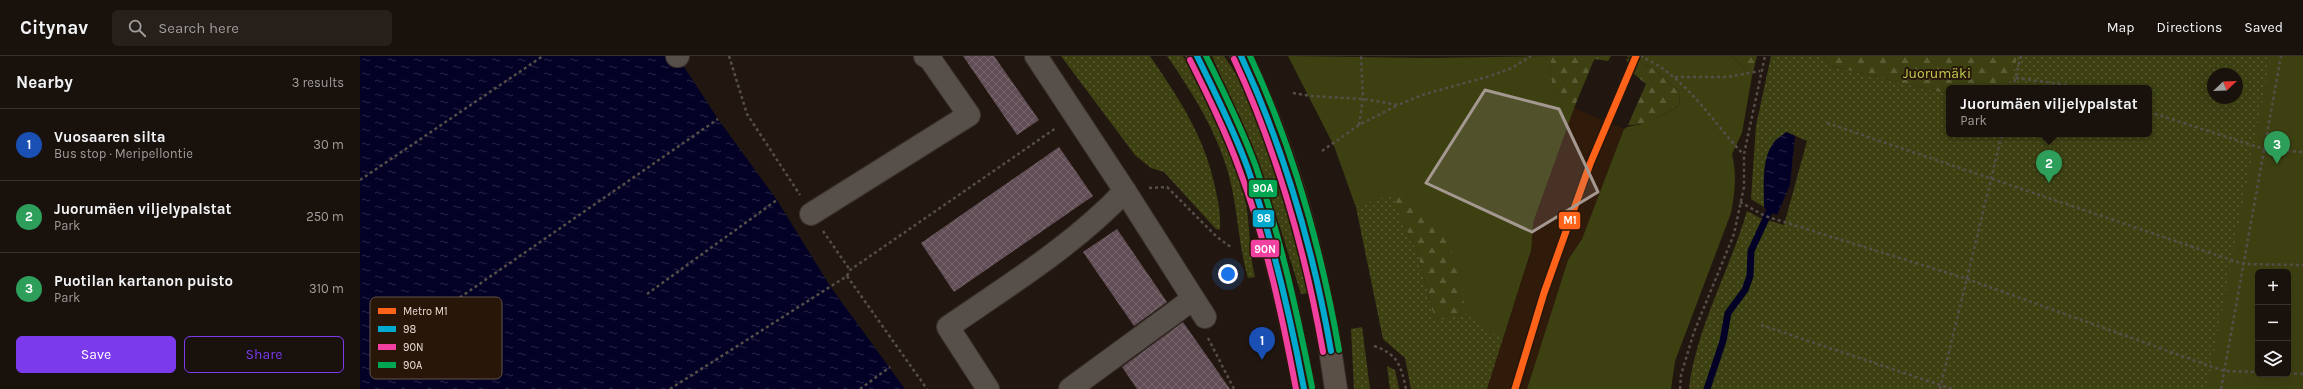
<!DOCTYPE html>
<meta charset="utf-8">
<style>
:root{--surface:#19110c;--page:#261f1a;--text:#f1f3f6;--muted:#9f9d9d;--line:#37312d;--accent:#7c3aed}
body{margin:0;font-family:Karla,sans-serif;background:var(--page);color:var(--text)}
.controls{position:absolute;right:12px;bottom:12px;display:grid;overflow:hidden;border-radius:6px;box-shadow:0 4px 16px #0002}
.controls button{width:36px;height:36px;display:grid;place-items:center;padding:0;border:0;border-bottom:1px solid var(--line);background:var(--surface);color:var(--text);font:20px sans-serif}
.compass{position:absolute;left:1847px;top:12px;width:36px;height:36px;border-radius:50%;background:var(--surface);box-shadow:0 4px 16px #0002;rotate:67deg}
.you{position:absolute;left:868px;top:218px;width:14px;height:14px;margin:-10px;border:3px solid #fff;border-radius:50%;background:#1a73e8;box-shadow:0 0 0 6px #1a73e833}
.badge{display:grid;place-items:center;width:26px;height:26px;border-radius:50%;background:var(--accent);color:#fff;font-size:13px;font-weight:700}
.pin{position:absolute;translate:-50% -33px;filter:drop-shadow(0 1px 2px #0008)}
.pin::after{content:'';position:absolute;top:21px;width:14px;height:12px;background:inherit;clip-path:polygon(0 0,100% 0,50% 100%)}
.popup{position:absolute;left:1586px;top:29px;width:206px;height:52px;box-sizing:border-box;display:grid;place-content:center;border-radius:6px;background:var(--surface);filter:drop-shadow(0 1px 3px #0005);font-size:13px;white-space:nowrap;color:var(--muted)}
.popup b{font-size:15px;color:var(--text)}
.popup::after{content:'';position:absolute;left:50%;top:100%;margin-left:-8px;border:8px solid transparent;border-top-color:var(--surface)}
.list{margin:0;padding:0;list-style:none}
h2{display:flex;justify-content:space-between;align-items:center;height:52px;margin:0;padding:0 16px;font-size:17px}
h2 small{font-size:13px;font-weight:400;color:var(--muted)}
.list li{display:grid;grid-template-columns:26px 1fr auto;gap:12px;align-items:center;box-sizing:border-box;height:72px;padding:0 16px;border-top:1px solid var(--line)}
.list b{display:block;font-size:15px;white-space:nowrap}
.list p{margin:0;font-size:13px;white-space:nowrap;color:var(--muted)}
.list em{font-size:13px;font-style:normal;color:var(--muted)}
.actions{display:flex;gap:8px;padding:12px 16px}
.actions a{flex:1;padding:9px 0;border:1px solid var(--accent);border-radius:6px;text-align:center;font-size:14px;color:var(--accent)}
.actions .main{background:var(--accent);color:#fff}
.icon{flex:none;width:22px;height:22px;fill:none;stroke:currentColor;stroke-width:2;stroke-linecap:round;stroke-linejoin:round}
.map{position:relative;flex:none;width:1943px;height:333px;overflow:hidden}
header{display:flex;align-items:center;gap:24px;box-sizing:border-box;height:56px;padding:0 20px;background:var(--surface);border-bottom:1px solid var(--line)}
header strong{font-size:19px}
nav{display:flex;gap:22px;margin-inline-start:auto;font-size:14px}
.search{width:280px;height:36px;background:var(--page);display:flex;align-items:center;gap:10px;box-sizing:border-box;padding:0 14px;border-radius:6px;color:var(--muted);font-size:15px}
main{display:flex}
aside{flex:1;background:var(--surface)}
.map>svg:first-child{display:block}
</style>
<header>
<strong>Citynav</strong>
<div class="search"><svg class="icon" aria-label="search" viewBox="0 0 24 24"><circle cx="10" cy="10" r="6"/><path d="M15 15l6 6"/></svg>Search here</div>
<nav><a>Map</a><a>Directions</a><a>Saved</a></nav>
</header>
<main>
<aside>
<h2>Nearby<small>3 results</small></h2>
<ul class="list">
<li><span class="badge" style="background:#1a4fb4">1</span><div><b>Vuosaaren silta</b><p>Bus stop · Meripellontie</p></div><em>30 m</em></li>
<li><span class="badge" style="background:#2e9e5b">2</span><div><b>Juorumäen viljelypalstat</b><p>Park</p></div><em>250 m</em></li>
<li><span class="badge" style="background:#2e9e5b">3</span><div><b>Puotilan kartanon puisto</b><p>Park</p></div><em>310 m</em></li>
</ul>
<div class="actions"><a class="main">Save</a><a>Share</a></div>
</aside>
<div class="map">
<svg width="1943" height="333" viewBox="0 0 1943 333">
<defs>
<pattern id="grass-dots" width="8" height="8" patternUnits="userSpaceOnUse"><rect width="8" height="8" fill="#3d4112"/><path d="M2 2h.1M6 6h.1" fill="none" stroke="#595c34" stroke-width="1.8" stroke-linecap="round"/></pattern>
<pattern id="forest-firs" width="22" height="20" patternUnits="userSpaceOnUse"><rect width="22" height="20" fill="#3d4112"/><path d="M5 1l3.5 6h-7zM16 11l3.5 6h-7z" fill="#595c34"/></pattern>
<pattern id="water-ripples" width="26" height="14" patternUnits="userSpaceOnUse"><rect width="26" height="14" fill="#030226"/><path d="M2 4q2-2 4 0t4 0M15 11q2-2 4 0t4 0" fill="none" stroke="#282645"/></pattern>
<pattern id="building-cross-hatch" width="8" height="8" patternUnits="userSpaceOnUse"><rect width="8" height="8" fill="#614d55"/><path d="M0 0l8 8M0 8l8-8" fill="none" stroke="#78666d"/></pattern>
</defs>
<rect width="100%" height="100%" fill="#211710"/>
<path fill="#301a0a" d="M1214 52 1264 73 1222 183 1208 204 1167 333H1127L1171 194 1173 166Z"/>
<g fill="url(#grass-dots)" fill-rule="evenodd">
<path d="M701 0H790C819 43 844 79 855 131 858 145 861 159 860 174L856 173 804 116 791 112 775 99Z"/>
<path d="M807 0H823C847 43 872 91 884 139 891 166 888 194 895 221L888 222C878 188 878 151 868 116 856 74 832 36 807 0Z"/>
<path d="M852 0H864C911 66 930 159 950 237L941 238 919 168 885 76Z"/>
<path d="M1192 0C1186 25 1194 37 1214 52L1173 166 1171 194 1127 333H1051L1045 302 1023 283 996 151 975 92 1041 57ZM1044 134 1054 146 1075 265 1057 194 1042 166Z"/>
<path d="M1411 0H1463L1470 10 1589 38V78H1789V32H1647L1658 0H1943V333H1329C1336 272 1370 214 1387 155L1400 162 1424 169 1447 85 1427 76 1414 86 1407 104 1404 151 1391 143 1396 70ZM1853 18H1877V42H1853ZM1898 216H1928V318H1898Z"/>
<path d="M1002 271 1010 333H994L991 273Z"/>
<path d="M1027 310 1035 314 1039 333H1030Z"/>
</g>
<g fill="url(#forest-firs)">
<path d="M1192 0H1251L1248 5 1235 3 1233 6 1214 52C1194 37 1186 25 1192 0Z"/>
<path d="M1372 0H1397L1392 20Z"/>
<path d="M1463 0H1658L1647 32H1589V38L1470 10Z"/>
<path d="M1270 2 1295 13 1320 37 1319 49C1304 59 1287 70 1268 69L1286 28 1273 17 1266 3Z"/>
<path d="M1044 134 1078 169 1097 206 1106 258 1075 265 1057 194 1042 166 1033 138Z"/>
</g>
<g fill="#3d4112" fill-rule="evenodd">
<path d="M928 0 1068 2 1192 0C1186 25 1194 37 1214 52L1173 166 1171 194 1141 283 1106 258 1097 206 1078 169 1044 134 996 151 975 92Z"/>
<path d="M1266 0H1372L1392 20 1382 77 1372 98C1377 120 1375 136 1371 157L1315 305 1311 333H1167L1208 204 1222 183 1264 73C1269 69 1275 70 1281 68 1296 63 1307 58 1319 49L1320 37 1295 13Z"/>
<path d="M1911 0H1943V333H1847ZM1898 216H1928V318H1898Z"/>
</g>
<g fill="url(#water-ripples)">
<path d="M0 0H317L358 63 417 144 470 230 545 333H0Z"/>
<path d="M1426 76 1435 80 1430 129 1417 159 1409 156 1404 151C1404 131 1401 102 1414 86 1417 82 1423 79 1426 76Z"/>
</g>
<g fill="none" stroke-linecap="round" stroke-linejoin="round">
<path stroke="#030226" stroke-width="7" d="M1347 333 1363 285 1368 257 1385 234 1390 220 1391 195 1409 156"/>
</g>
<g fill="url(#building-cross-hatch)">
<path d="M603 0H634L679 64 657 79Z"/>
<path d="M699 91 733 140 594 236 561 187Z"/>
<path d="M757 173 807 246 774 270 723 196Z"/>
<path d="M823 266 870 333H777L762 311Z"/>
</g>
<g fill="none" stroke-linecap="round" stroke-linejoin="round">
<defs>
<g id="minor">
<path d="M317 0H318"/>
<path d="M676 0 765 135 845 261"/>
<path d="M451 158 609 59 570 3 565 0"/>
<path d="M628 333 588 271C649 229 714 189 765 135"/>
<path d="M710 333 833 243"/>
</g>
<g id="major">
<path d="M837 0C855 37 874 74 888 113 913 185 930 258 944 333"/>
<path d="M881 0C933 105 960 217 976 333"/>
</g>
</defs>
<use href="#minor" stroke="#3c332f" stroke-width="24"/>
<use href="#major" stroke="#3c332f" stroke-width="24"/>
<g stroke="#564e49" stroke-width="2.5" stroke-dasharray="3 3" stroke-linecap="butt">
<path d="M369 0 387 58 440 139"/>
<path d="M1280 0C1325 19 1351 64 1383 98"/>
<path d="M1315 21H1368L1400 15"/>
<path d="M1656 22 1701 28 1713 32"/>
<path d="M1653 32 1661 0"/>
<path d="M933 37 951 40 1003 43 1038 49 1065 38 1130 20 1152 12 1171 0"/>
<path d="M1789 56 1904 93 1943 96"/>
<path d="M1467 67 1883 208 1943 209"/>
<path d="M999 69 1003 43 1001 0"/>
<path d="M962 95 999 69 1038 49"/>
<path d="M0 124 183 0"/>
<path d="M789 132 807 131 857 181 872 192"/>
<path d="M1380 146 1405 160 1607 223 1864 315 1898 316"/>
<path d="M463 175 490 214"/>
<path d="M487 220 567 333"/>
<path d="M287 238 417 144"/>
<path d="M1401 269 1592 333"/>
<path d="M848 282 874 333"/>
<path d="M1014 290C1038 298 1041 310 1046 333"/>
<path d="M11 303 358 63"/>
<path d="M1928 317 1943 318"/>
<path d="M310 333 487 220 490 214 696 72"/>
<path d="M500 333 530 311"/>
<path d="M1320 333 1321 319 1334 276 1374 178 1384 131V98L1405 0"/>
<path d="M1580 333 1642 78"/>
<path d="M1861 333 1921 0"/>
</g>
<use href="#minor" stroke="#574f49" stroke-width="22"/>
<use href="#major" stroke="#5b5048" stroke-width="22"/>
<defs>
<g id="bus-1">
<path d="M837 0C855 37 874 74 888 113 913 185 930 259 944 333"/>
<path d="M881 0C925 95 953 192 971 295"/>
</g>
<g id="bus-2">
<path d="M874 3C918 97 945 194 963 296"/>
<path d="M830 4C848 40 866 76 880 115 906 185 922 259 936 333"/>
</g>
<g id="bus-3">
<path d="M846 0C864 36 882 73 896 111 921 183 937 257 952 331"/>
<path d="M890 0C934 94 961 192 979 294"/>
</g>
</defs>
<use href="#bus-1" stroke="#281609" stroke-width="9"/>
<use href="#bus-2" stroke="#281609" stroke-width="9"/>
<use href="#bus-3" stroke="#281609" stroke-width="9"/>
<use href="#bus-1" stroke="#00a9ce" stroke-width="6"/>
<use href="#bus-2" stroke="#f240a1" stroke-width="6"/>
<use href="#bus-3" stroke="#00a651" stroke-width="6"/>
<defs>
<path id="metro-1" d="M1155 333 1184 237 1230 108 1276 0"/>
</defs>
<use href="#metro-1" stroke="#281609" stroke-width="10"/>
<use href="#metro-1" stroke="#ff6319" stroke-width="7"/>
</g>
<path fill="#a49891" fill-opacity="0.2" stroke="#a49891" stroke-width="3" stroke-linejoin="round" d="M1125 34 1199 53 1238 136 1172 176 1066 127Z"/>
<g text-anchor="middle" stroke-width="4" stroke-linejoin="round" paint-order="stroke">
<g font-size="14" fill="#c1d050" stroke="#281609">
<text x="1577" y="22">Juorumäki</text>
</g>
</g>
<rect x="10" y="241" width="132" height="82" rx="6" fill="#281609" stroke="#625246" stroke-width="1"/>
<rect x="18" y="252" width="18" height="6" fill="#ff6319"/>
<rect x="18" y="270" width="18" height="6" fill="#00a9ce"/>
<rect x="18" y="288" width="18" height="6" fill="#f240a1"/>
<rect x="18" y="306" width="18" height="6" fill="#00a651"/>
<g font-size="11" fill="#ebded6">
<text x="43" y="259">Metro M1</text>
<text x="43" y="277">98</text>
<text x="43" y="295">90N</text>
<text x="43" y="313">90A</text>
</g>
<g stroke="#281609" stroke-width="1.5">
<rect x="888" y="123" width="30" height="19" rx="4" fill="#00a651"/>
<rect x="892" y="153" width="23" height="19" rx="4" fill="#00a9ce"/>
<rect x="1198" y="155" width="23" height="19" rx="4" fill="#ff6319"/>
<rect x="890" y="183" width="30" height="19" rx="4" fill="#f240a1"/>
</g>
<g font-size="11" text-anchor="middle" font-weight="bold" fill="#fff">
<text x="903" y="136">90A</text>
<text x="904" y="166">98</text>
<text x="1210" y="168">M1</text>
<text x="905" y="197">90N</text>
</g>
</svg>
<div class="controls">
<button>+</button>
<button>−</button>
<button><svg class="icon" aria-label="layers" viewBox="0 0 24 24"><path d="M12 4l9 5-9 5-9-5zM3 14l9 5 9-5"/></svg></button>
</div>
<svg class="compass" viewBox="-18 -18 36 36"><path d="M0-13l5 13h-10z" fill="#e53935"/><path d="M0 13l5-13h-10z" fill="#9f9d9d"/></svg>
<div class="you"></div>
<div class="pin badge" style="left:902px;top:304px;background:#1a4fb4">1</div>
<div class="pin badge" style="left:1689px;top:127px;background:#2e9e5b">2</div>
<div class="popup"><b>Juorumäen viljelypalstat</b>Park</div>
<div class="pin badge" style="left:1917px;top:108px;background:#2e9e5b">3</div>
</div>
</main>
